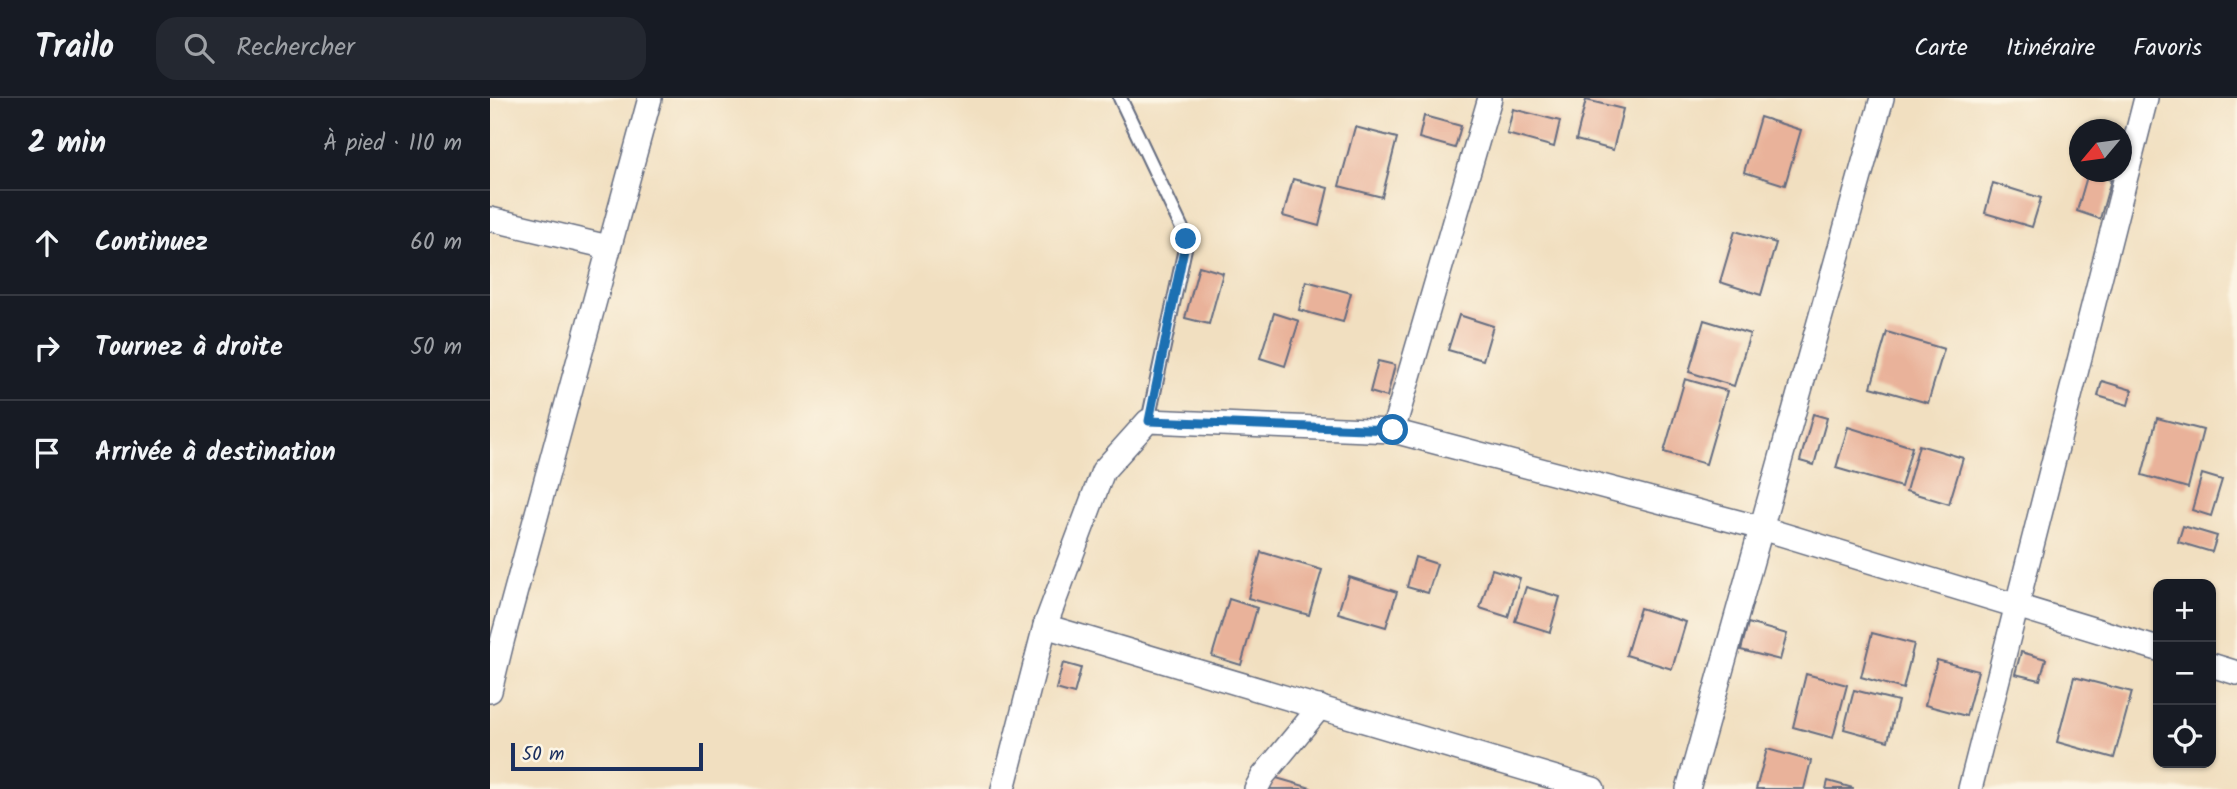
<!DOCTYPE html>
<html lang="fr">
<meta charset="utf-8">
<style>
:root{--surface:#171b24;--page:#242831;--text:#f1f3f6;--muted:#9ea1a6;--line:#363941}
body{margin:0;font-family:Kalam,sans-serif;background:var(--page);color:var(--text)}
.controls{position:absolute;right:21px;bottom:21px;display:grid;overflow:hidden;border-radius:14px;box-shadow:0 2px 5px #0004}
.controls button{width:63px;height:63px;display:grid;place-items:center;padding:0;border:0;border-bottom:2px solid var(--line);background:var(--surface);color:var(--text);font:35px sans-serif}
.compass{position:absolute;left:1579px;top:21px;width:63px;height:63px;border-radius:50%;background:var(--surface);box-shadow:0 2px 5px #0004;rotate:241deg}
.scale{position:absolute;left:21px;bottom:18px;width:192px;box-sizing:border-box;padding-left:7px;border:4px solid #1b2f5e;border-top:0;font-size:19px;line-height:24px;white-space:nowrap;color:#1b2f5e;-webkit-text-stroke:5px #fcf5e5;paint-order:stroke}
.stop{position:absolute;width:21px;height:21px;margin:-16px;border:5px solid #1f6fb2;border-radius:50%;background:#fff}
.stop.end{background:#1f6fb2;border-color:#fff;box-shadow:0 2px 7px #0008}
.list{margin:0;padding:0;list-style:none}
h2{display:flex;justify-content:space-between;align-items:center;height:91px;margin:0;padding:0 28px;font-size:30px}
h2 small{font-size:23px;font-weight:400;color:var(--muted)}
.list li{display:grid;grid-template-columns:46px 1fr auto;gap:21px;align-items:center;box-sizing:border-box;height:105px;padding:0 28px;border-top:2px solid var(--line)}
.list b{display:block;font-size:26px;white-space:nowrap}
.list em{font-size:23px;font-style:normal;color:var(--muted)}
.icon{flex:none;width:38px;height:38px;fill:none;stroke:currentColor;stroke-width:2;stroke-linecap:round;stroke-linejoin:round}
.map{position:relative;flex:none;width:1747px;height:691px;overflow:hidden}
header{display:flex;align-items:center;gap:42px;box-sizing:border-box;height:98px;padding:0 35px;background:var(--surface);border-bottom:2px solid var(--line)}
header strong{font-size:33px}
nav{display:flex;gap:38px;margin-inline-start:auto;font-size:24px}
.search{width:490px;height:63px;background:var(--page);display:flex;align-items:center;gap:18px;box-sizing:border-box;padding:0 24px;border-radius:21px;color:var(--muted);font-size:26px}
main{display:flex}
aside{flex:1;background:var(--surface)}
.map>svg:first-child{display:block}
</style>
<header>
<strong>Trailo</strong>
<div class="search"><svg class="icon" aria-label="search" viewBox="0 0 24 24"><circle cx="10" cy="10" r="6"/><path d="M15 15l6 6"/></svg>Rechercher</div>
<nav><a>Carte</a><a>Itinéraire</a><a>Favoris</a></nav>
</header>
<main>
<aside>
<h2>2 min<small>À pied · 110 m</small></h2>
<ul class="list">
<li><svg class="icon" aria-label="ahead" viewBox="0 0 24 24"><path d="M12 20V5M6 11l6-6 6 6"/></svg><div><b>Continuez</b></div><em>60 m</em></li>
<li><svg class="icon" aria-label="right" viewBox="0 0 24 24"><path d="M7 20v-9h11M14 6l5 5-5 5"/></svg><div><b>Tournez à droite</b></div><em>50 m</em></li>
<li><svg class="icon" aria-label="arrive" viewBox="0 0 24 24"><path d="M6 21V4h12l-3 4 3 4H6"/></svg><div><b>Arrivée à destination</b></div></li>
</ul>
</aside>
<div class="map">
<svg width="1747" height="691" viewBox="0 0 1747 691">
<rect width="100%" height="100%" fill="#fcf5e5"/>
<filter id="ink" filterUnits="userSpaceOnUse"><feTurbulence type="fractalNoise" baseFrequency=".0143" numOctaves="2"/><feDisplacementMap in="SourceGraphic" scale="14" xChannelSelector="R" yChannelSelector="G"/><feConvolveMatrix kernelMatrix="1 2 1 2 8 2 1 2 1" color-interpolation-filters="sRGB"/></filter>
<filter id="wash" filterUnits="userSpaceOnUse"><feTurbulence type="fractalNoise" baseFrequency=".00686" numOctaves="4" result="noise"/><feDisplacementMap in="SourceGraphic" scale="28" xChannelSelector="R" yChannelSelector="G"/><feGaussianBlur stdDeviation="1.57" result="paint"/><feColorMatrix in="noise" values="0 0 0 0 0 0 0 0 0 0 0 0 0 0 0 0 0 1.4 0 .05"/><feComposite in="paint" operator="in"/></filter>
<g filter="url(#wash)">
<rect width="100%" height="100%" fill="#f1dfc0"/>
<g id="blocks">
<g fill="#e9b29a">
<path d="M1096 2 1133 11 1123 52 1086 42Z"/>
<path d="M1023 11 1070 23 1064 49 1017 36Z"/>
<path d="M934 18 971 28 965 50 929 40Z"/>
<path d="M1270 19 1311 32 1295 87 1254 74Z"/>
<path d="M865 29 907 40 892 99 849 88Z"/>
<path d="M1598 75 1621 82 1610 121 1587 113Z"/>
<path d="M803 81 838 90 829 128 793 118Z"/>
<path d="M1503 85 1551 100 1542 129 1495 115Z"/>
<path d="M1245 133 1286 145 1271 197 1230 184Z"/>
<path d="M709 168 733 175 719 226 695 220Z"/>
<path d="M816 183 861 195 853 224 809 212Z"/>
<path d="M784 215 809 223 795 268 770 260Z"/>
<path d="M969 217 1003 228 993 262 958 252Z"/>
<path d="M1214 222 1260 236 1244 288 1199 274Z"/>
<path d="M1397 234 1454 251 1438 305 1381 289Z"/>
<path d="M888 263 905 267 897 299 880 294Z"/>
<path d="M1195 281 1237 293 1216 366 1174 354Z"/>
<path d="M1612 283 1642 292 1638 307 1608 298Z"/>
<path d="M1323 316 1337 320 1324 367 1310 363Z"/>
<path d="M1667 320 1713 332 1698 390 1652 377Z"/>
<path d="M1358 329 1422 349 1411 389 1346 370Z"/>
<path d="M1429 347 1473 360 1459 406 1416 393Z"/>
<path d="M1712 376 1732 382 1721 418 1702 412Z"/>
<path d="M1693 428 1727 438 1722 454 1688 444Z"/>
<path d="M771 454 832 472 819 517 758 500Z"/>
<path d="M925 459 947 466 938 495 917 489Z"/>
<path d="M1002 471 1030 480 1018 519 990 510Z"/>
<path d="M859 479 907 494 896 529 848 515Z"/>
<path d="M1036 489 1070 499 1060 534 1025 523Z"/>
<path d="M739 501 767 510 751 567 722 558Z"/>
<path d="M1150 510 1196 524 1182 571 1136 557Z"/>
<path d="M1258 525 1297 536 1290 562 1251 552Z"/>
<path d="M1382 535 1424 546 1413 591 1371 579Z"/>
<path d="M1531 554 1556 561 1550 582 1525 576Z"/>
<path d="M1447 562 1488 573 1476 618 1435 607Z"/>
<path d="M573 565 591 570 584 596 566 591Z"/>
<path d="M1316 576 1357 587 1343 640 1303 629Z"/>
<path d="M1584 579 1642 594 1624 660 1567 644Z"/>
<path d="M1364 592 1408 603 1398 643 1354 631Z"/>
<path d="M1277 651 1321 663 1314 691H1266Z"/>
<path d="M783 679 821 690V691H779Z"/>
<path d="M1338 683 1363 690V691H1336Z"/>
</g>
</g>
</g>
<g filter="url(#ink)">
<use href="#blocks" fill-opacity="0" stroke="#666d80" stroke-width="2"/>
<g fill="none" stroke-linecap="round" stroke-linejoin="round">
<defs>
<path id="lane" d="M630 0 697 141 658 323"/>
<g id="street">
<path d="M0 121 118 149"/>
<path d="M903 333 1000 0"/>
<path d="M555 528 1103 691"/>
<path d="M1721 567 1747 575"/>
<path d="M0 593 13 540 160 0"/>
<path d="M513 691 555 528 613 373 658 323 903 333 1271 430 1668 551"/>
<path d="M766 691 773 678 830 609"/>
<path d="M1198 691 1392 0"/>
<path d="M1480 691 1656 0"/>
</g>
</defs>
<use href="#lane" stroke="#666d80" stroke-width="16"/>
<use href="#street" stroke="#666d80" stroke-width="26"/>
<use href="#lane" stroke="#fff" stroke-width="12"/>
<use href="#street" stroke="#fff" stroke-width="23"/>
</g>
</g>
<g fill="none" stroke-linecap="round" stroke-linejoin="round" filter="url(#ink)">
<path stroke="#1f6fb2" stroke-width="9" d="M696 141 659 323 903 332"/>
</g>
</svg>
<div class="controls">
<button>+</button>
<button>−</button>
<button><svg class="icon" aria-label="locate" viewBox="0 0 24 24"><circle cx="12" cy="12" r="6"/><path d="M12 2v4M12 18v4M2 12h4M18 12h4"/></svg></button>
</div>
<svg class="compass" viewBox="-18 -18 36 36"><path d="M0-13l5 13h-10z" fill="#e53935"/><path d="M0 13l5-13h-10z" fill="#9ea1a6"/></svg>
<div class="scale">50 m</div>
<div class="stop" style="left:903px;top:332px"></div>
<div class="stop end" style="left:696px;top:141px"></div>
</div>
</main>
